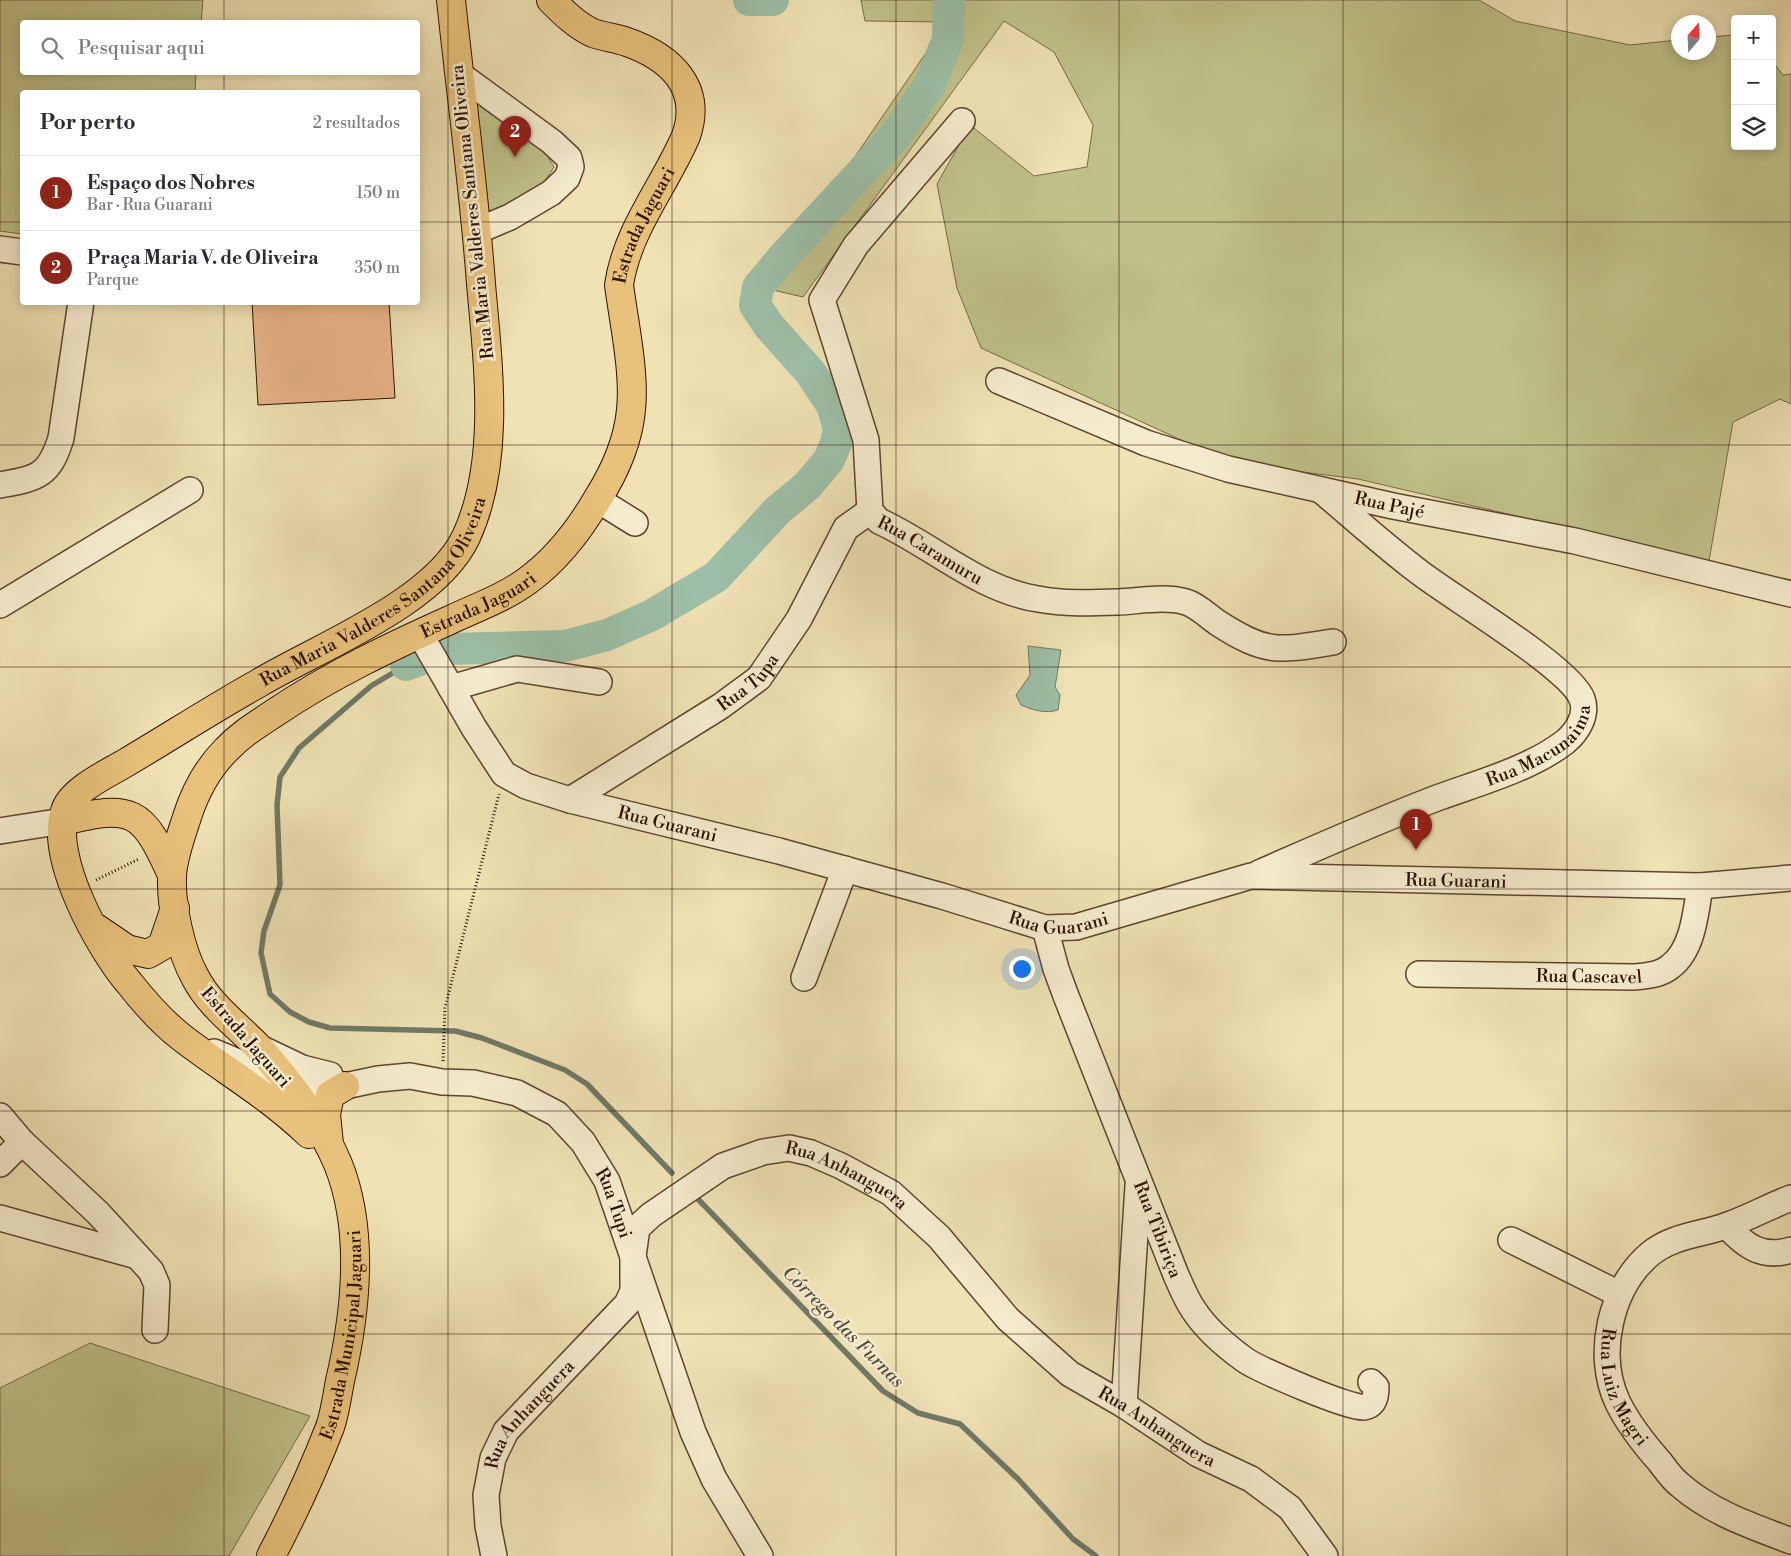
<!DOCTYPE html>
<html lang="pt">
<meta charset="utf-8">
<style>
:root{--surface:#fff;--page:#f2f2f3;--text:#2b2b33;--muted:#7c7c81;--line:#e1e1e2;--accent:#8f2418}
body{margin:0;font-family:"Libre Bodoni",serif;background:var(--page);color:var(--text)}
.controls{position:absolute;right:15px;top:15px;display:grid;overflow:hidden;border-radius:5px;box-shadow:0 2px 12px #0003}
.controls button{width:45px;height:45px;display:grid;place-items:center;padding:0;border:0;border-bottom:1px solid var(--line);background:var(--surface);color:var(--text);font:25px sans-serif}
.compass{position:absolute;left:1671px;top:15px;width:45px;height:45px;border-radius:50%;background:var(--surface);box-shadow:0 2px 12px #0003;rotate:19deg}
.you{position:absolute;left:1021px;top:968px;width:18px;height:18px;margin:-12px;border:4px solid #fff;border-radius:50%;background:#1a73e8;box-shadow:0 0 0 8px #1a73e833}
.badge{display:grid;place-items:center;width:32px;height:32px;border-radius:50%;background:var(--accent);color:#fff;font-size:16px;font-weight:700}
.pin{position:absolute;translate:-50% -41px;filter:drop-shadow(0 1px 2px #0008)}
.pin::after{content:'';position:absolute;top:26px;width:18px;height:15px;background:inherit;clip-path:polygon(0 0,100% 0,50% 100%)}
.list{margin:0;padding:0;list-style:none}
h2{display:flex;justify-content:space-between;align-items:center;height:65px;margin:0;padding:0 20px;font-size:21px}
h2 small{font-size:16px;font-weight:400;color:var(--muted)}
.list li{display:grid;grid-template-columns:32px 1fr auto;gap:15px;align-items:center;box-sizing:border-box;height:75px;padding:0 20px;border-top:1px solid var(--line)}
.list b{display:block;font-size:19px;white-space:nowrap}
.list p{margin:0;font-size:16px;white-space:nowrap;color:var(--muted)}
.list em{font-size:16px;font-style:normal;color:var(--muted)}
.icon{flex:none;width:28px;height:28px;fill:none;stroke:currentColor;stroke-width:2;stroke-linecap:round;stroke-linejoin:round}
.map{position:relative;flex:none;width:1791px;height:1556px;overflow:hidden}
.search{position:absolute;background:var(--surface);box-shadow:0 2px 12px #0003;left:20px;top:20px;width:400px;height:55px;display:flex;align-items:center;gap:12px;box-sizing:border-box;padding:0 18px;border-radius:5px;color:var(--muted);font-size:19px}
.panel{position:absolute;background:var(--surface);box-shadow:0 2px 12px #0003;left:20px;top:90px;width:400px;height:215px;border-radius:5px}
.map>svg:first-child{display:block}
</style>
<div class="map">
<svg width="1791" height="1556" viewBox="0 0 1791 1556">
<rect width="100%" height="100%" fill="#efe2b4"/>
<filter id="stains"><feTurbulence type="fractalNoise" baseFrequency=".004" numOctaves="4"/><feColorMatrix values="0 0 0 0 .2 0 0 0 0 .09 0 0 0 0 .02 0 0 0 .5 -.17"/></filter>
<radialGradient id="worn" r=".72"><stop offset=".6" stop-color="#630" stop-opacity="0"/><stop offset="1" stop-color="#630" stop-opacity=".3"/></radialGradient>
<g fill="#c0c189" stroke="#766946">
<path d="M0 0H203L201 22H22V72L196 73 195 92H22V234L0 231Z"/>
<path d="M861 0H1479L1515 21 1630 45 1678 40V52H1708L1709 37 1735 35V146H1772V61L1783 75 1791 74V404L1780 399 1733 422 1709 561 1358 479 1231 463 981 348 957 288 937 184 970 125 1034 176 1087 167 1093 125 1054 52 1004 21 803 297 773 290 779 268 947 22 865 21Z"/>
<path d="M476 101 541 146 554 167C535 198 524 202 489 213Z"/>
<path d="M90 1343 310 1416 229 1556H0V1388Z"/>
</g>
<path fill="#9cbfa7" stroke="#6f7966" d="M1028 646 1061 650 1055 687 1060 695 1058 710C1045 714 1033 710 1021 705L1016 695 1030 675Z"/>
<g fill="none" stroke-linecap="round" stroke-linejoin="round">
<g stroke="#6f7966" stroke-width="5.5">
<path d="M406 665 371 686 299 748 280 777 277 805 280 885 264 931 261 953 270 994 290 1012 309 1022 330 1028 455 1031 482 1038 565 1070 587 1084 672 1173"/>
<path d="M695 1196 883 1391 918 1413 960 1424 1019 1480 1073 1539 1096 1556"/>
</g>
<g stroke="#9cbfa7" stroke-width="32">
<path d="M749 0H773"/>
<path d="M406 665 448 649 565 646 607 635 652 615 716 577 778 510 807 486 829 460 836 443 839 429 832 405 810 372 769 326 755 305 758 287 784 256 895 136 930 84 948 39 949 0"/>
</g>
</g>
<path fill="#e8b487" stroke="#2c1104" d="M252 302H389L395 398 258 405Z"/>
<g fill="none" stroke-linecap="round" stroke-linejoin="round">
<defs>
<g id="minor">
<path d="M459 74 552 142 569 158 571 167 567 178 551 193 510 217 477 231"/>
<path id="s1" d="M962 121 856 245 822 300 866 440 870 511 879 521C932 545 979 590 1038 599 1065 604 1091 603 1118 602 1140 601 1165 596 1186 602 1197 605 1209 617 1218 623 1266 654 1278 651 1333 642"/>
<path d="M0 249 22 252"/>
<path id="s2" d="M999 381 1146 443 1228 469 1393 506 1575 541 1791 594"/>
<path d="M0 485C37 478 49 477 61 438L81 302"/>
<path d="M598 500 635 523"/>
<path d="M0 605 190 490"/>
<path id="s3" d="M420 634 474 728 504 774 526 786 570 800 779 851 942 896 1045 928 1076 927 1251 876 1700 886 1791 878"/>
<path d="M451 688 517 669 599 682"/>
<path id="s4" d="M570 800 721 706 759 678 799 619 846 528 870 511"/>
<path d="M0 831 63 821"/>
<path id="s5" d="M1259 873C1318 847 1377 821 1437 798 1478 783 1530 769 1565 742 1577 732 1588 715 1582 699 1571 668 1451 597 1419 572 1386 547 1355 519 1323 492"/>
<path id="s6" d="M1045 928 1056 969 1066 996 1176 1275C1181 1286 1186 1299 1193 1309 1205 1328 1227 1347 1245 1360 1258 1369 1352 1410 1364 1407 1375 1405 1376 1396 1376 1387L1371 1382"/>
<path id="s7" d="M1419 974 1634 977C1646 976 1661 975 1671 966 1693 949 1696 912 1700 886"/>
<path d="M804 978 845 869"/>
<path d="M258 1047 302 1068 330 1075"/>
<path id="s8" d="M214 1052 288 1083 345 1086 378 1079 410 1076 442 1082 473 1083 517 1093 557 1114 583 1142 607 1181 693 1432 714 1479 760 1556"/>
<path d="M0 1116 22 1142 98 1213 151 1271 157 1285 155 1330"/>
<path d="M0 1164 22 1142"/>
<path id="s9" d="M1791 1198C1770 1206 1750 1217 1728 1225 1702 1235 1673 1235 1650 1254 1610 1288 1595 1355 1618 1403 1629 1425 1644 1444 1660 1462 1666 1470 1672 1479 1680 1485 1712 1513 1752 1526 1791 1541"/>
<path d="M0 1218 137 1256"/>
<path d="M1727 1226C1745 1246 1762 1259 1791 1250"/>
<path d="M1511 1240 1619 1294"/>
<path d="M1124 1405 1138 1186"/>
<path id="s10" d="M494 1556 488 1526 486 1495 493 1458 506 1431 627 1304 633 1291V1256L637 1228 651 1215 723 1166 763 1152 789 1148 811 1153 841 1166 891 1193 939 1237 1008 1319 1070 1374 1124 1405 1198 1454 1251 1479 1290 1508 1325 1556"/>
</g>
<g id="major">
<path d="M63 821C133 804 142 809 172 875"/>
<path d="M96 928 127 949 148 954 162 946 175 908"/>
<path id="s11" d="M309 1134C267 1094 225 1071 181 1037 162 1022 145 1003 130 984 100 949 49 858 65 811 71 790 109 773 127 762 171 736 214 708 259 683 319 647 435 603 466 537 501 462 488 364 481 284 474 189 461 95 451 0"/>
<path d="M329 1144 326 1114 330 1095 345 1086"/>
<path id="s12" d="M271 1556C293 1514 313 1471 330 1427 335 1413 337 1396 340 1381 356 1312 365 1231 338 1164 321 1123 287 1079 258 1047 236 1024 210 1006 195 977 181 952 171 907 172 878 172 859 181 836 187 817 195 792 208 768 226 750 241 734 258 724 276 712 331 675 390 647 450 620 475 608 504 598 527 581 556 560 580 529 598 498 615 471 628 442 631 410 635 373 624 323 619 285 627 230 664 187 686 136 703 87 670 57 627 42 616 38 604 37 593 33 577 26 563 12 551 0"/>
</g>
</defs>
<use href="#minor" stroke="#5d4530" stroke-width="28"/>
<use href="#major" stroke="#2c1104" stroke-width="30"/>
<g stroke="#2c1104" stroke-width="3" stroke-dasharray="1 2.5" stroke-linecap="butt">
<path d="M96 880 139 859"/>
<path d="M443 1061 445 1008 499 794"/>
</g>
<use href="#minor" stroke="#f5ecce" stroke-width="25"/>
<use href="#major" stroke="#e8c17a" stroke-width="28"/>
</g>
<path fill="none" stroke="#2c1104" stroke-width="1" stroke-opacity="0.55" d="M224 0V22M448 0V1556M672 0V1556M896 0V1556M1119 0V1556M1343 0V1556M1567 0V1556M224 72V92M0 222H22M418 222H1791M224 302V1556M0 445H1791M0 667H1791M0 889H1791M0 1111H1791M0 1334H1791"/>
<g text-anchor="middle" stroke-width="5" stroke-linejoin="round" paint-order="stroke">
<g font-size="18" fill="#2c1104" stroke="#f5ecce">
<text transform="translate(472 212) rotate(-96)" y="6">Rua Maria Valderes Santana Oliveira</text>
<text dy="6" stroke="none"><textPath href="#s12" startOffset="1632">Estrada Jaguari</textPath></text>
<text dy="6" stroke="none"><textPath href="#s2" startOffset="411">Rua Pajé</textPath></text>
<text dy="6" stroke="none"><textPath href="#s1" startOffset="518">Rua Caramuru</textPath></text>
<text dy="6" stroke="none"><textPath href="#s11" startOffset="810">Rua Maria Valderes Santana Oliveira</textPath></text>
<text dy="6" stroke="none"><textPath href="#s12" startOffset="1182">Estrada Jaguari</textPath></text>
<text dy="6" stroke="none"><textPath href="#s4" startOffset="214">Rua Tupa</textPath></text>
<text dy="6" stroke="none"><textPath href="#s5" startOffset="311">Rua Macunaima</textPath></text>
<text dy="6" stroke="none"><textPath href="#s3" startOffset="335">Rua Guarani</textPath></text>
<text dy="6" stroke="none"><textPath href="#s3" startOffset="1145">Rua Guarani</textPath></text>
<text dy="6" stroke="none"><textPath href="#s3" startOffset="740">Rua Guarani</textPath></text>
<text dy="6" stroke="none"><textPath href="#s7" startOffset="170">Rua Cascavel</textPath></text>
<text transform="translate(246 1037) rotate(49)" y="6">Estrada Jaguari</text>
<text dy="6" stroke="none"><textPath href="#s10" startOffset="621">Rua Anhanguera</textPath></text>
<text dy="6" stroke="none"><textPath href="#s8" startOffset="464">Rua Tupi</textPath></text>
<text dy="6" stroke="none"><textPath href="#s6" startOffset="322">Rua Tibiriça</textPath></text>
<text dy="6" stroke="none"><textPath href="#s12" startOffset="235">Estrada Municipal Jaguari</textPath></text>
<text dy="6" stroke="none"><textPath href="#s9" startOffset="301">Rua Luiz Magri</textPath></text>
<text dy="6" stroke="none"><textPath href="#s10" startOffset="156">Rua Anhanguera</textPath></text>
<text dy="6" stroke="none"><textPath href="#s10" startOffset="1026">Rua Anhanguera</textPath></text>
</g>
<g font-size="19" font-style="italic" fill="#534e3d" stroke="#f5ecce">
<text transform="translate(844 1326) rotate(45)" y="7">Córrego das Furnas</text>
</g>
</g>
<rect width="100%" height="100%" filter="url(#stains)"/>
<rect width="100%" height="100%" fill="url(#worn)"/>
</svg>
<div class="controls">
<button>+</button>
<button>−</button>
<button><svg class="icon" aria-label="layers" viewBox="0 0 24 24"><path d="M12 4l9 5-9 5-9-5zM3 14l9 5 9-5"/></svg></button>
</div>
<svg class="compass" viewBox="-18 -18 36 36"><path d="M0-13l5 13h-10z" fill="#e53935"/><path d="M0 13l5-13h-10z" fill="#7c7c81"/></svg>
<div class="you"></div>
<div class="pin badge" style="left:1416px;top:850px">1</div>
<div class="pin badge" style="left:515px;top:157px">2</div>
<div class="search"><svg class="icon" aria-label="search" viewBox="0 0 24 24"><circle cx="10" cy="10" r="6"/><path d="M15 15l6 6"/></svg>Pesquisar aqui</div>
<section class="panel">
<h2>Por perto<small>2 resultados</small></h2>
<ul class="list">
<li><span class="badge">1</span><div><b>Espaço dos Nobres</b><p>Bar · Rua Guarani</p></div><em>150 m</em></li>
<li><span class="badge">2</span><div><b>Praça Maria V. de Oliveira</b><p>Parque</p></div><em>350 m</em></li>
</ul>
</section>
</div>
